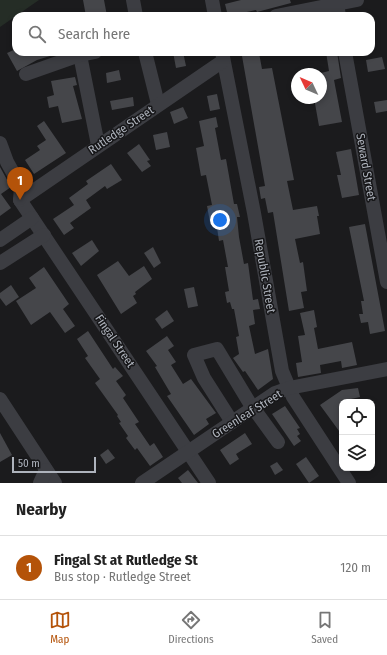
<!DOCTYPE html>
<meta charset="utf-8">
<style>
:root{--surface:#fff;--page:#f6f6f6;--text:#222;--muted:#767676;--line:#e0e0e0;--accent:#b45309}
body{margin:0;font-family:"Fira Sans Condensed",sans-serif;background:var(--page);color:var(--text)}
.controls{position:absolute;right:12px;bottom:12px;display:grid;overflow:hidden;border-radius:8px;box-shadow:0 2px 6px #0003}
.controls button{width:36px;height:36px;display:grid;place-items:center;padding:0;border:0;border-bottom:1px solid var(--line);background:var(--surface);color:var(--text);font:20px sans-serif}
.compass{position:absolute;left:291px;top:68px;width:36px;height:36px;border-radius:50%;background:var(--surface);box-shadow:0 2px 6px #0003;rotate:314deg}
.scale{position:absolute;left:12px;bottom:10px;width:84px;box-sizing:border-box;padding-left:4px;border:2px solid #aeb3bc;border-top:0;font-size:11px;line-height:14px;white-space:nowrap;color:#aeb3bc;-webkit-text-stroke:3px #161618;paint-order:stroke}
.you{position:absolute;left:220px;top:220px;width:14px;height:14px;margin:-10px;border:3px solid #fff;border-radius:50%;background:#1a73e8;box-shadow:0 0 0 6px #1a73e833}
.badge{display:grid;place-items:center;width:26px;height:26px;border-radius:50%;background:var(--accent);color:#fff;font-size:13px;font-weight:700}
.pin{position:absolute;translate:-50% -33px;filter:drop-shadow(0 1px 2px #0008)}
.pin::after{content:'';position:absolute;top:21px;width:14px;height:12px;background:inherit;clip-path:polygon(0 0,100% 0,50% 100%)}
.list{margin:0;padding:0;list-style:none}
h2{display:flex;justify-content:space-between;align-items:center;height:52px;margin:0;padding:0 16px;font-size:17px}
h2 small{font-size:13px;font-weight:400;color:var(--muted)}
.list li{display:grid;grid-template-columns:26px 1fr auto;gap:12px;align-items:center;box-sizing:border-box;height:64px;padding:0 16px;border-top:1px solid var(--line)}
.list b{display:block;font-size:15px;white-space:nowrap}
.list p{margin:0;font-size:13px;white-space:nowrap;color:var(--muted)}
.list em{font-size:13px;font-style:normal;color:var(--muted)}
.icon{flex:none;width:22px;height:22px;fill:none;stroke:currentColor;stroke-width:2;stroke-linecap:round;stroke-linejoin:round}
.map{position:relative;flex:none;width:387px;height:483px;overflow:hidden}
.search{position:absolute;background:var(--surface);box-shadow:0 2px 6px #0003;left:12px;right:12px;top:12px;height:44px;display:flex;align-items:center;gap:10px;box-sizing:border-box;padding:0 14px;border-radius:12px;color:var(--muted);font-size:15px}
.sheet{height:116px;background:var(--surface)}
nav{display:flex;justify-content:space-around;align-items:center;box-sizing:border-box;height:56px;border-top:1px solid var(--line);background:var(--surface);font-size:11px;color:var(--muted)}
nav a{display:grid;justify-items:center;gap:2px}
nav .on{color:var(--accent)}
.map>svg:first-child{display:block}
</style>
<div class="map">
<svg width="387" height="483" viewBox="0 0 387 483">
<rect width="100%" height="100%" fill="#1b1b1d"/>
<path fill="#252d26" d="M0 0H39L0 27Z"/>
<g fill="#45464a">
<path d="M83 0H104L107 16H86Z"/>
<path d="M241 0H290L291 3 257 12 256 10 228 16 225 4Z"/>
<path d="M16 49 18 53 63 52 37 60 17 71 7 53Z"/>
<path d="M173 52H183L186 66 176 68Z"/>
<path d="M326 52H337L341 78 334 80 342 122 319 126 314 98H321V73L329 71Z"/>
<path d="M259 53 262 69 272 68 294 180 287 181 293 210 317 206 319 216H317L320 234 295 239 300 263 303 262 307 291 301 292 304 308 289 311 273 212 268 213 265 198 261 199 259 187 265 186 242 56Z"/>
<path d="M382 57 385 69 368 72 366 60Z"/>
<path d="M119 70 121 80 107 83 106 73Z"/>
<path d="M75 77 77 85 73 86 82 119 62 123 58 106 49 108 47 97 54 95 51 81Z"/>
<path d="M217 94 220 109 210 111 207 96Z"/>
<path d="M133 97 134 106 112 110 110 101Z"/>
<path d="M387 100V111L376 113 374 102Z"/>
<path d="M183 107 188 118 174 124 170 112Z"/>
<path d="M216 117 218 127 215 128 221 160 226 159 234 204H237L240 217H237L239 237 244 264 248 263 253 300 258 299 260 309 253 310 255 324 249 326 255 354 268 349 273 379 258 390 245 371 243 372 233 358 239 354 236 337 239 336 234 309H232L230 302 227 303 225 292 229 291 225 267H228L223 240 219 241 216 221 210 222 207 206 212 205 206 175 201 176 196 148 204 146 199 121Z"/>
<path d="M44 121 66 153 34 174 25 160 40 150 37 146 46 140 37 126Z"/>
<path d="M167 132 170 147 156 150 153 135Z"/>
<path d="M139 144 150 160 147 161 151 166 142 172 127 153Z"/>
<path d="M351 149 359 195 342 198 337 175H341L336 152Z"/>
<path d="M111 164 122 180 107 189 105 186 86 200 91 208 70 223 74 228 64 235 53 219 74 205 69 198 88 184 86 181Z"/>
<path d="M0 167 11 187 1 194 11 208 0 216Z"/>
<path d="M365 224 385 331 370 334 368 322 361 323 359 314H363L361 301H364L349 227Z"/>
<path d="M92 240 99 251 81 266 72 253Z"/>
<path d="M153 247 161 263 154 268 144 253Z"/>
<path d="M118 261 129 276 144 266 152 279 135 292 136 294 133 296 137 303 121 314 97 275Z"/>
<path d="M44 267 69 304 63 309 75 326 65 333 50 312 31 325 16 301 36 288 29 278Z"/>
<path d="M11 285 19 297 6 306 0 298V293Z"/>
<path d="M194 287 198 306 188 308 184 289Z"/>
<path d="M167 310 174 321 162 329 155 319Z"/>
<path d="M314 310 317 327 314 328 318 349 352 342 357 365 342 368 341 361 320 365 321 373 298 377 296 363 302 362 298 336 305 335 300 313Z"/>
<path d="M88 331 113 369 115 367 123 376 116 381 126 395 123 398 139 422 135 424 150 446 154 443 163 457 150 466 137 448 135 450 126 438 128 436 119 423 121 422 117 416 118 415 95 383 100 379 85 358 88 356 77 339Z"/>
<path d="M167 336 174 346 168 350 176 362 171 365 183 384 191 379 216 413 206 419 209 424 194 435 167 396 171 394 155 367 157 366 146 351Z"/>
<path d="M358 388 360 397 342 401V435L320 405 342 390Z"/>
<path d="M285 406 300 428 297 429 300 434 297 436 301 441 294 446 272 414Z"/>
<path d="M0 433 12 455 0 462Z"/>
<path d="M245 433 252 444 236 454 239 459 230 465 220 450Z"/>
<path d="M108 449 115 458 106 464 100 455Z"/>
<path d="M306 457 319 476 309 483 296 464Z"/>
<path d="M277 462 283 470 275 475 270 466Z"/>
<path d="M188 470 198 483H182L178 478Z"/>
</g>
<g fill="none" stroke-linecap="round" stroke-linejoin="round">
<g stroke="#3c3d42" stroke-width="14">
<path d="M133 0 136 16"/>
<path d="M212 0 215 16"/>
<path d="M337 4 339 16"/>
<path d="M276 16 357 0"/>
<path d="M145 52 158 104"/>
<path d="M222 52 254 213 282 371 293 397 349 483"/>
<path d="M345 52 387 282"/>
<path d="M80 55 98 145"/>
<path d="M26 74 80 55 95 52"/>
<path d="M0 143 7 162 21 187 20 200"/>
<path d="M20 200 209 483"/>
<path d="M20 200 223 61"/>
<path d="M0 240 32 218"/>
<path d="M0 263 44 235"/>
<path d="M0 399 55 483"/>
<path d="M232 422 204 378 194 355 217 349 249 402 278 442"/>
<path d="M40 483 46 470"/>
<path d="M142 483 275 393 289 388 387 369"/>
</g>
</g>
<g text-anchor="middle" stroke-width="3" stroke-linejoin="round" paint-order="stroke">
<g font-size="12" fill="#aeb3bc" stroke="#161618">
<text transform="translate(121 130) rotate(-34)" y="4">Rutledge Street</text>
<text transform="translate(366 167) rotate(80)" y="4">Seward Street</text>
<text transform="translate(265 276) rotate(80)" y="4">Republic Street</text>
<text transform="translate(115 341) rotate(56)" y="4">Fingal Street</text>
<text transform="translate(247 414) rotate(-32)" y="4">Greenleaf Street</text>
</g>
</g>
</svg>
<div class="controls">
<button><svg class="icon" aria-label="locate" viewBox="0 0 24 24"><circle cx="12" cy="12" r="6"/><path d="M12 2v4M12 18v4M2 12h4M18 12h4"/></svg></button>
<button><svg class="icon" aria-label="layers" viewBox="0 0 24 24"><path d="M12 4l9 5-9 5-9-5zM3 14l9 5 9-5"/></svg></button>
</div>
<svg class="compass" viewBox="-18 -18 36 36"><path d="M0-13l5 13h-10z" fill="#e53935"/><path d="M0 13l5-13h-10z" fill="#767676"/></svg>
<div class="scale">50 m</div>
<div class="you"></div>
<div class="pin badge" style="left:20px;top:200px">1</div>
<div class="search"><svg class="icon" aria-label="search" viewBox="0 0 24 24"><circle cx="10" cy="10" r="6"/><path d="M15 15l6 6"/></svg>Search here</div>
</div>
<section class="sheet">
<h2>Nearby<small></small></h2>
<ul class="list">
<li><span class="badge">1</span><div><b>Fingal St at Rutledge St</b><p>Bus stop · Rutledge Street</p></div><em>120 m</em></li>
</ul>
</section>
<nav>
<a class="on"><svg class="icon" aria-label="map" viewBox="0 0 24 24"><path d="M3 6l6-2 6 2 6-2v14l-6 2-6-2-6 2zM9 4v14M15 6v14"/></svg>Map</a>
<a><svg class="icon" aria-label="directions" viewBox="0 0 24 24"><path d="M12 3l9 9-9 9-9-9zM9 14v-3h6M13 9l2 2-2 2"/></svg>Directions</a>
<a><svg class="icon" aria-label="saved" viewBox="0 0 24 24"><path d="M7 4h10v16l-5-4-5 4z"/></svg>Saved</a>
</nav>
